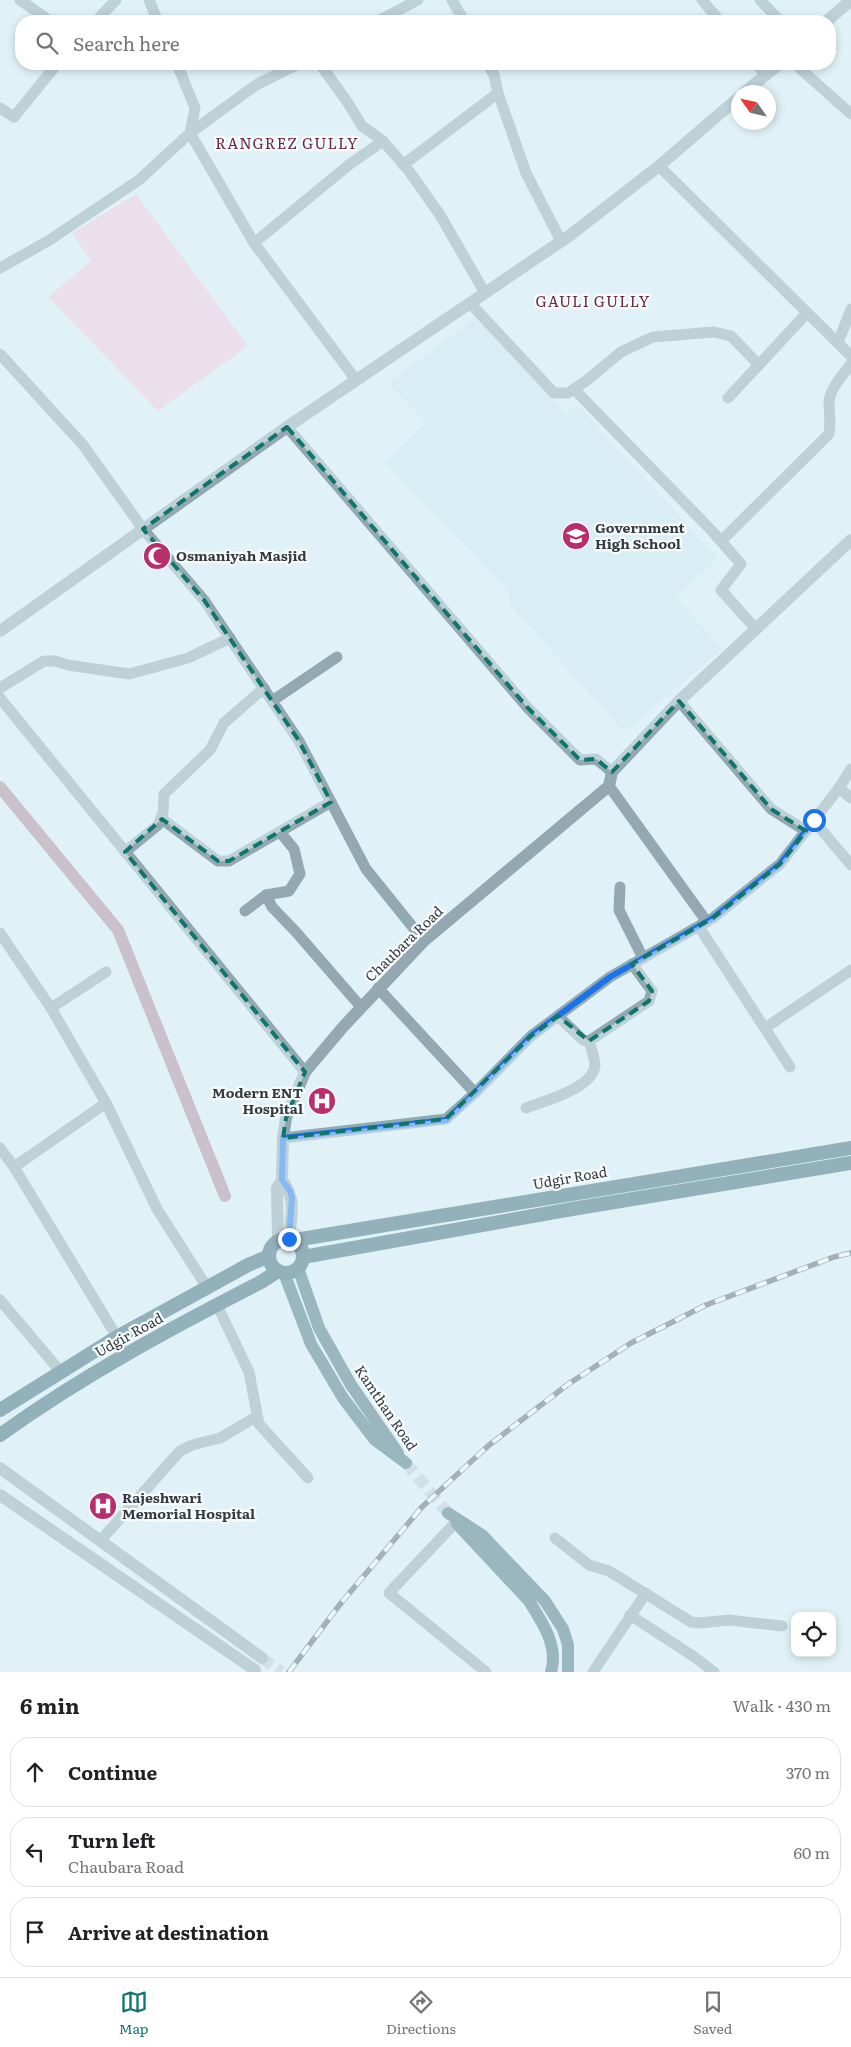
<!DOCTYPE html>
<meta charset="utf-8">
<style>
:root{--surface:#fff;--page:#f2f2f2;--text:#202124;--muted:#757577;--line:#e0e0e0;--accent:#0f766e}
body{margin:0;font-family:Literata,serif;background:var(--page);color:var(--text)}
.controls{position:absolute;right:15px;bottom:15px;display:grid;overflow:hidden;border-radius:10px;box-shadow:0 2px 8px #0003}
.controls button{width:45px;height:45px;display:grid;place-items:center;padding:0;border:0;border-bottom:1px solid var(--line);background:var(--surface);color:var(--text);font:25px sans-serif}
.compass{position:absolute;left:731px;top:85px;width:45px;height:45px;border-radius:50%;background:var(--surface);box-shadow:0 2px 8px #0003;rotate:304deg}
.stop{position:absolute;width:15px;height:15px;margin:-11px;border:4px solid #1a73e8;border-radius:50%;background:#fff}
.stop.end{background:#1a73e8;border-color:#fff;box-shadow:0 1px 5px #0008}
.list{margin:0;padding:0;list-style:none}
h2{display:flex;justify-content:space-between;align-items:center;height:65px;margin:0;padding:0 20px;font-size:21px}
h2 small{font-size:16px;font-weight:400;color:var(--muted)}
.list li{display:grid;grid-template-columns:32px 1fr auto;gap:15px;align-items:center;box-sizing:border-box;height:70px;margin:0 10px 10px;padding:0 10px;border:1px solid var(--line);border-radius:20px}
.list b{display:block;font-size:19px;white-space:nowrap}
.list p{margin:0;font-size:16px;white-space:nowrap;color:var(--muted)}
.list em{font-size:16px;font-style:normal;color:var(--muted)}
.icon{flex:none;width:28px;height:28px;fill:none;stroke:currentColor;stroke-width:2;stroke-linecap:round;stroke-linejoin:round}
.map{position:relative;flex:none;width:851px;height:1672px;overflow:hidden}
.search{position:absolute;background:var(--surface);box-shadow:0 2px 8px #0003;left:15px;right:15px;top:15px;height:55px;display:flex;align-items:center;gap:12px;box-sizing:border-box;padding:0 18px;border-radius:20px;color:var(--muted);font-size:19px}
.sheet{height:305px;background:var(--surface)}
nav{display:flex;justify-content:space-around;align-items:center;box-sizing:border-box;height:70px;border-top:1px solid var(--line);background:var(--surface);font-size:14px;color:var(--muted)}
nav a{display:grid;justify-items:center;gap:2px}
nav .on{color:var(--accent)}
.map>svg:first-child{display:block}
</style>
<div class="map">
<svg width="851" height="1672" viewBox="0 0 851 1672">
<rect width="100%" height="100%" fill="#e0f2f8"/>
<path fill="#cee7f0" d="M479 315 566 413 577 404 718 558 676 598 723 649 624 732 511 606 508 591 384 462 425 422 388 383Z"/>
<path fill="#f9cbd9" d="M136 194 248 346 158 411 48 297 91 261 72 233Z"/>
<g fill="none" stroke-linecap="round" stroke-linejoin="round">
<path stroke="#b28593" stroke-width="12" d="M0 787 118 930 225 1196"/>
<path stroke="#becdd3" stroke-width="12" stroke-dasharray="12 6" stroke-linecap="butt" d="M262 1658 281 1672"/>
<path stroke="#becdd3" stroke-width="12" stroke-dasharray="12 6" stroke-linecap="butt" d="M406 1463 448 1513"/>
<g stroke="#93a8b0" stroke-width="11">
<path d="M20 0 50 21"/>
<path d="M149 0 158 21"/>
<path d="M452 0 464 21"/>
<path d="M702 0 720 21"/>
<path d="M760 0 780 21"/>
<path d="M96 21 116 0"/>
<path d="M378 21 418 0"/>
<path d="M177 64 195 108 190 133 254 243 356 380"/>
<path d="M320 64 348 103 362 126 383 141 409 171 440 215 485 293"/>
<path d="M488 64 494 75 498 93 526 173 561 241"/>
<path d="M756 64 766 75"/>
<path d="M795 64 851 114"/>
<path d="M0 108 14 117 57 64"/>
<path d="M403 165 498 93"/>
<path d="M659 166 851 356"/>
<path d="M254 243 350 164 383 141"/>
<path d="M0 268 48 241 139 180 190 133 256 85 298 64"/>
<path d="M470 303 554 393H568L586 381 621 352 653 337 714 332 731 336 759 365"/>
<path d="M838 343 851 309"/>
<path d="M0 354 83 445 143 529 204 600 299 741 366 869 424 941"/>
<path d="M574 389 712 531 741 564 721 590 756 629"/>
<path d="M728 398 807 313"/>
<path d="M287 427 527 707 580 760 596 759 612 772"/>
<path d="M721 541 829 434C831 423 829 413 829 402 830 388 843 375 851 364"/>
<path d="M0 688 44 661H55L68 665 129 674 188 658 230 638"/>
<path d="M0 698 305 1072"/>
<path d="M272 701 337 657"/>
<path d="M679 701 771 809 806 831"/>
<path d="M609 786 707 922"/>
<path d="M839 788 851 798"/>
<path d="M162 819 218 861H229L331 802"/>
<path d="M814 821 851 865"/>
<path d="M125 852 158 825 163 813 164 794 210 750 224 723 264 688"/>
<path d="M620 887 619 910 643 958"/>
<path d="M266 895 272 907 296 932 361 1007"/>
<path d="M245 911 266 895 289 891 300 874 294 849 280 832"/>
<path d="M699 927 790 1067"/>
<path d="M0 933 51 1008 106 1103 157 1209 208 1289"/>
<path d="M378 988 475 1093"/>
<path d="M51 1008 106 972"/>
<path d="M558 1016 583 1040 589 1041 649 1001 652 991 632 964"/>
<path d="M765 1028 851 970"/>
<path d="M526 1108C544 1101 595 1088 595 1064 594 1057 591 1048 589 1041"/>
<path d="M283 1138 446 1119 475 1093 531 1036 610 977 713 918 780 864 839 788 851 769"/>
<path d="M0 1148 14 1167 117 1337 123 1356"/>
<path d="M14 1167 106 1103"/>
<path d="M0 1300 60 1371"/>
<path d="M217 1305 249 1372 259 1424 308 1478"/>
<path d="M456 1522 389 1593 486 1672"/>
<path d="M555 1538 589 1565 609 1571 691 1622 699 1623 729 1620 782 1626"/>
<path d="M100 1541 180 1451 192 1445 220 1438 256 1417"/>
<path d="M630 1615 693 1656 714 1672"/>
<path d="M593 1672 646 1593"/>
</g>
<g stroke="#93a8b0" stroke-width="12">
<path d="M827 21 851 0"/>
<path d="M745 92 779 64"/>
<path d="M0 631 287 427 569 236 659 166 738 98"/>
<path d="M282 1180C297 1200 291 1215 289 1239"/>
<path d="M278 1241 277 1188 282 1180 283 1138 286 1118 305 1072 343 1027 424 941 609 786 612 772 679 701 851 540"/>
<path d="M0 1468 262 1658"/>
<path d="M0 1495 255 1670"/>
</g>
<g stroke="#466d7b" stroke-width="12">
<path d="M298 1268 319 1328 351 1385 398 1453"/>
<path d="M284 1273 311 1344 343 1398 375 1440 406 1463"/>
<path d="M448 1513 482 1535 545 1601 563 1629 568 1645V1672"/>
<path d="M457 1524 529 1601C542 1622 559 1646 551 1672"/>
</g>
<g stroke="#376272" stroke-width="14">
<circle cx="286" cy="1256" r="17"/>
<path d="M295 1240 851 1148"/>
<path d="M303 1257 578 1208 851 1163"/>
<path d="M0 1410 117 1337 248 1265 269 1256"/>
<path d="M0 1435C82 1376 171 1328 261 1282L278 1271"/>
</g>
<defs>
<path id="rail" d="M289 1672 341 1603 422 1507 488 1446 567 1385 631 1343 706 1305 834 1257 851 1253"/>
</defs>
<use href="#rail" stroke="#5c6569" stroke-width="5.5"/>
<use href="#rail" stroke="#f9fcfe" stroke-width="4" stroke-dasharray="11" stroke-linecap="butt"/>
</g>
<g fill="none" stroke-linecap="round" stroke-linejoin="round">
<path stroke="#1a73e8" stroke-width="6" d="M289 1239 292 1198 290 1191 282 1180 283 1138 446 1120 475 1093 531 1036 610 977 713 918 780 864 814 820"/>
</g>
<path d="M0 0H851V1672H0ZM287 427 527 707 580 760 596 759 612 772 679 701 771 809 806 831 780 864 713 918 632 964 652 991 649 1001 589 1041 558 1016 531 1036 446 1119 283 1138 286 1118 305 1072 125 852 162 819 218 861H229L331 802 299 741 204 600 143 529Z" fill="#e0f2f8" fill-opacity=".55" fill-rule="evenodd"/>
<path fill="none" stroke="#0f766e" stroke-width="4" stroke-dasharray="10 6" stroke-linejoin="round" d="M287 427 527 707 580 760 596 759 612 772 679 701 771 809 806 831 780 864 713 918 632 964 652 991 649 1001 589 1041 558 1016 531 1036 446 1119 283 1138 286 1118 305 1072 125 852 162 819 218 861H229L331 802 299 741 204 600 143 529Z"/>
<defs>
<symbol id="school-disc" viewBox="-11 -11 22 22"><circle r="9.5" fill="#b82f6d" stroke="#f9fcfe"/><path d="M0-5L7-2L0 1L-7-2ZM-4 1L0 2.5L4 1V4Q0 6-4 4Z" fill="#fff"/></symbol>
<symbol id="mosque-disc" viewBox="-11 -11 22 22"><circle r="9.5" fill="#b82f6d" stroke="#f9fcfe"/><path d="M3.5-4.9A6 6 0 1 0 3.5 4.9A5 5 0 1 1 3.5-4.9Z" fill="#fff"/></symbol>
<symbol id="hospital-disc" viewBox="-11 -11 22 22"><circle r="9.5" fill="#b82f6d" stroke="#f9fcfe"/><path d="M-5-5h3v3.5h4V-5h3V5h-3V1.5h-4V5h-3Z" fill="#fff"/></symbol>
</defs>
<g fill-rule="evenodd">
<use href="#school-disc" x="560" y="520" width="32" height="32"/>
<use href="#mosque-disc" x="141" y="540" width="32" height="32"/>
<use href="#hospital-disc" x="306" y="1085" width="32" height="32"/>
<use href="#hospital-disc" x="87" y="1490" width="32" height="32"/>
</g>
<g text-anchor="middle" stroke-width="4.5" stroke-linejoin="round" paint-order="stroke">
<g font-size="14" font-weight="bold" fill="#343b3e" stroke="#f9fcfe" text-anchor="start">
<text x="595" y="533">Government<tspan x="595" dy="16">High School</tspan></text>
<text x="176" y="561">Osmaniyah Masjid</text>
<text x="303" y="1098" text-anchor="end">Modern ENT<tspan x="303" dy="16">Hospital</tspan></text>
<text x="122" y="1503">Rajeshwari<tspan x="122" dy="16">Memorial Hospital</tspan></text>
</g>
<g font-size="14" fill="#343b3e" stroke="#f9fcfe">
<text transform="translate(404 944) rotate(-44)" y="5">Chaubara Road</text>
<text transform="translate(570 1178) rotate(-10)" y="5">Udgir Road</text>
<text transform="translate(129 1335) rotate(-29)" y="5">Udgir Road</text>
<text transform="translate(386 1408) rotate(56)" y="5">Kamthan Road</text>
</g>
<g font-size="15" letter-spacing="1" fill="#6b2843" stroke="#f9fcfe">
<text x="287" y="149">RANGREZ GULLY</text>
<text x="593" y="307">GAULI GULLY</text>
</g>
</g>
</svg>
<div class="controls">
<button><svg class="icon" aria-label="locate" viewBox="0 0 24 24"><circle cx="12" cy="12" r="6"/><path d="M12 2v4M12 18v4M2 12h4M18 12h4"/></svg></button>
</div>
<svg class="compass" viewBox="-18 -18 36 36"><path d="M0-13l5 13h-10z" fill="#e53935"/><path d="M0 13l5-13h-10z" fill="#757577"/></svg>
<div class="stop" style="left:814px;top:820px"></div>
<div class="stop end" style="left:289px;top:1239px"></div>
<div class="search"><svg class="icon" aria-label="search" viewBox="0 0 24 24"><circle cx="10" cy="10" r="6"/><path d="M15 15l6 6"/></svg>Search here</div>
</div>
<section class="sheet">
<h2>6 min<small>Walk · 430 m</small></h2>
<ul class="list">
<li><svg class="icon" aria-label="ahead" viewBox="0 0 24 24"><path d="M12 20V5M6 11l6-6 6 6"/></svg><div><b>Continue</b></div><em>370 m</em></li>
<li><svg class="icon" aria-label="left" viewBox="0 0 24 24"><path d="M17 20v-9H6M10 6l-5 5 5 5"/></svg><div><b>Turn left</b><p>Chaubara Road</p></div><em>60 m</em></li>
<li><svg class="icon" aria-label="arrive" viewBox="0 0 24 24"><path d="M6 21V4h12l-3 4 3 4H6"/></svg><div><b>Arrive at destination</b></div></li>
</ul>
</section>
<nav>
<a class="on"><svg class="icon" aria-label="map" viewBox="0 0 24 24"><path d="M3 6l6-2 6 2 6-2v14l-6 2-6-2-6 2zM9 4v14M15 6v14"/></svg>Map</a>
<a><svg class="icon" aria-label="directions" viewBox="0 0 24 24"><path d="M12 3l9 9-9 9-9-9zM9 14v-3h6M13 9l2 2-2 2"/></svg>Directions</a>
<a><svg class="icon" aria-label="saved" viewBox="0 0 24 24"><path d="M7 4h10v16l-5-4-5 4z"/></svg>Saved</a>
</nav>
